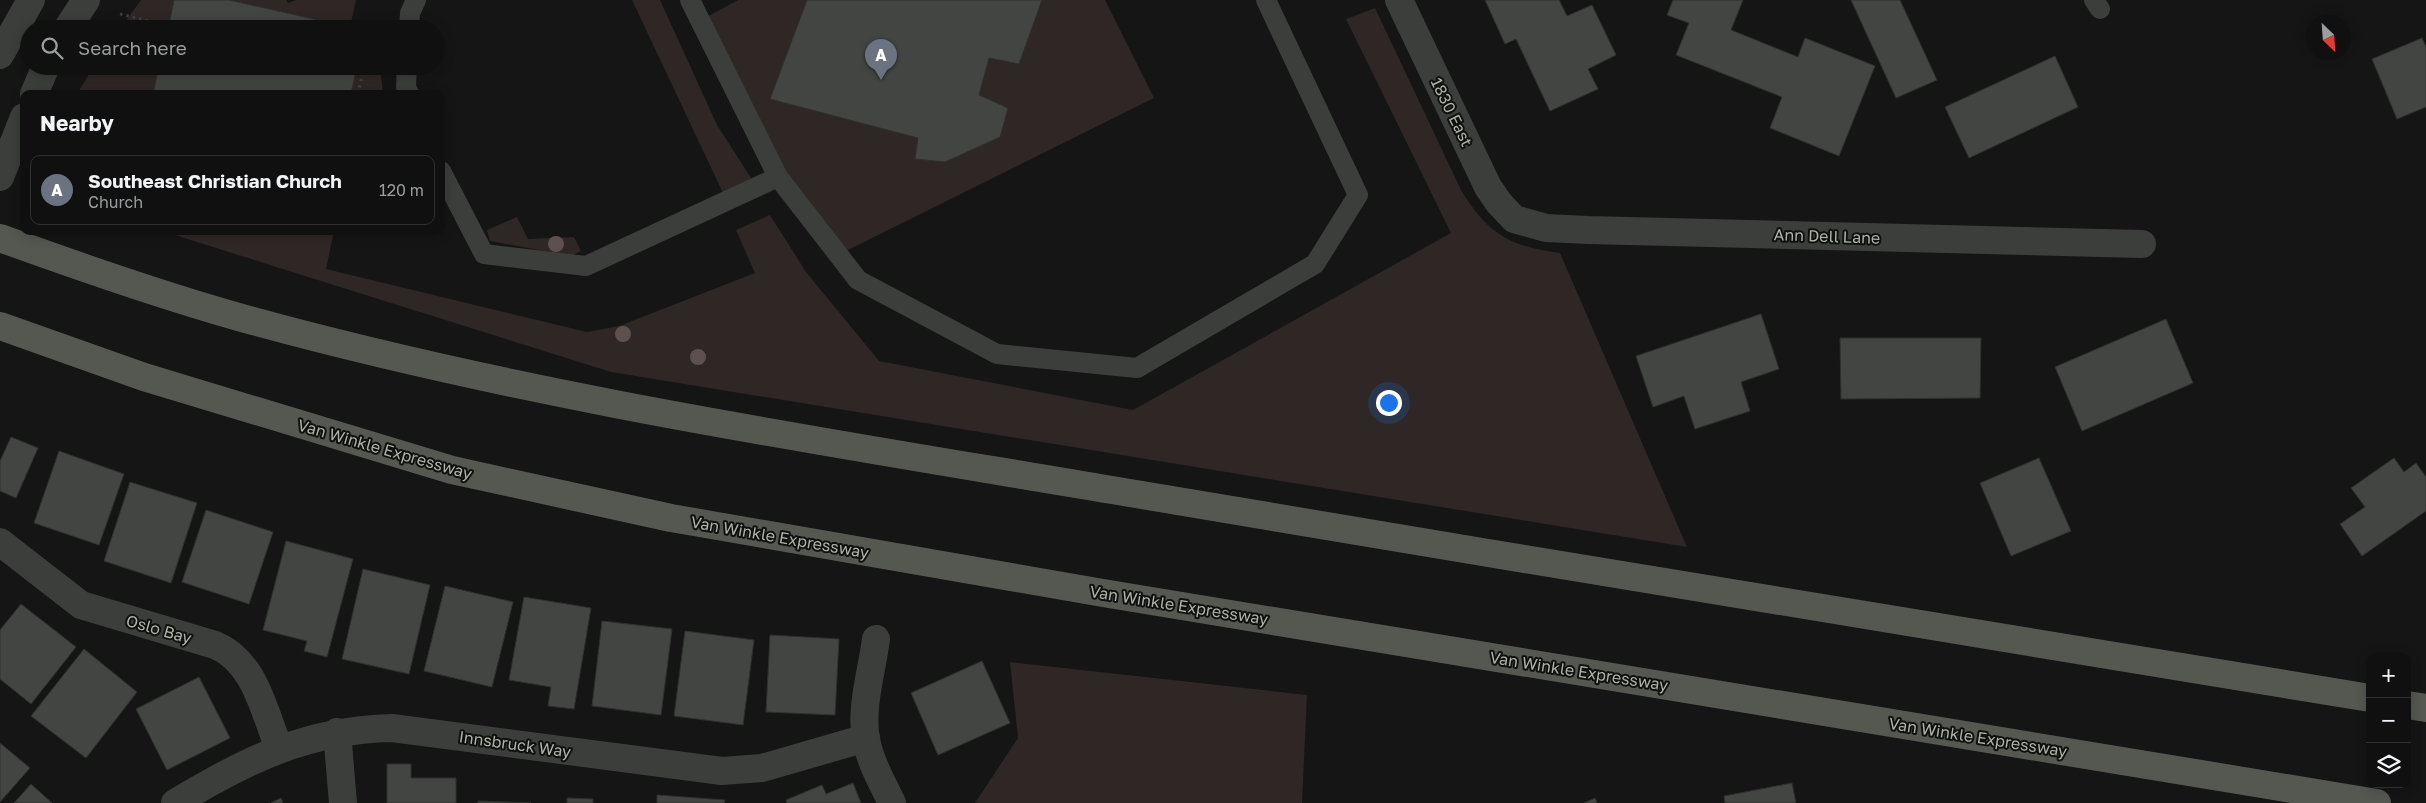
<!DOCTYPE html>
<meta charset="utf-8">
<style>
:root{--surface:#0f100f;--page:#181918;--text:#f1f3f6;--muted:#9b9d9e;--line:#2f302f;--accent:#9946db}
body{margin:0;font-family:"Golos Text",sans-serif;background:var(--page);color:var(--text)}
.controls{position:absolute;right:15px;bottom:15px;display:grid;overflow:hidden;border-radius:10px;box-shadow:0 2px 12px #0003}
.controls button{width:45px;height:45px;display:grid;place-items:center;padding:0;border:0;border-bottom:1px solid var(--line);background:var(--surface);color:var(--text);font:25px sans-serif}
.compass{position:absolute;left:2306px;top:15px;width:45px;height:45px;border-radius:50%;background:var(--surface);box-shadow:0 2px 12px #0003;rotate:155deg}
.you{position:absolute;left:1388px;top:402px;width:18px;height:18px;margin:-12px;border:4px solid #fff;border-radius:50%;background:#1a73e8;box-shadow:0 0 0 8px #1a73e833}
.badge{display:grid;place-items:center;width:32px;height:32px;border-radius:50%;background:var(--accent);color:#fff;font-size:16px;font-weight:700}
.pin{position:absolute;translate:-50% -41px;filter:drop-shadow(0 1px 2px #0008)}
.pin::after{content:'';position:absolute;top:26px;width:18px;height:15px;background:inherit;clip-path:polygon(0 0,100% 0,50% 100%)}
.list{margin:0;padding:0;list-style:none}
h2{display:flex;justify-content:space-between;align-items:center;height:65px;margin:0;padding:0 20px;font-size:21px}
h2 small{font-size:16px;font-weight:400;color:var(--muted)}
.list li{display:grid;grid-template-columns:32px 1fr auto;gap:15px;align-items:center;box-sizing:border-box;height:70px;margin:0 10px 10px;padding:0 10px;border:1px solid var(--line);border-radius:10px}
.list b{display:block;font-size:19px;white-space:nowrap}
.list p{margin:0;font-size:16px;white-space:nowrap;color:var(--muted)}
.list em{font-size:16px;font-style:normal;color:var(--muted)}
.icon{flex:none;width:28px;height:28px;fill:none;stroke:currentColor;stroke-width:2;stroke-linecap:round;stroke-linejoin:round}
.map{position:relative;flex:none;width:2426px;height:803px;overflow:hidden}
.search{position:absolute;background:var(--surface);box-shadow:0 2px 12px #0003;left:20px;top:20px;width:425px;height:55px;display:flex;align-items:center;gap:12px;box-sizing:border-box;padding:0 18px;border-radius:28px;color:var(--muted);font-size:19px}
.panel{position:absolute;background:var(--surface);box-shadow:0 2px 12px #0003;left:20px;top:90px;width:425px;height:145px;border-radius:10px}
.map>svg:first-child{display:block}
</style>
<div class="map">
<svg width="2426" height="803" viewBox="0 0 2426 803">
<rect width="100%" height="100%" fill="#141514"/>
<g fill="#2e2726">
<path d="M141 0H174L168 29H120Z"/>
<path d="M229 0H286L288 3 296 0H356L350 27Z"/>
<path d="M632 0H660L717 125 753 181 723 193Z"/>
<path d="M738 0H807L771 99 918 138 915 159 945 162 1000 136 1008 108 979 95 989 58 1019 64 1042 0H1105L1154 98 838 255 778 177 705 18Z"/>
<path d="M1375 8 1461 190C1488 234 1509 246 1560 253L1687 547 611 372 162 231H334L326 269 587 332 619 326 755 273 736 230 770 215 806 272 879 361 1133 410 1451 233 1346 19Z"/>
<path d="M94 66H159L153 94H77Z"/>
<path d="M357 66H380L383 94H351Z"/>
<path d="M517 217 528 239 574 237 581 251 571 256 490 241 487 230Z"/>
<path d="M1010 662 1307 695 1302 803H975L1018 738Z"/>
</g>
<g fill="#424541" stroke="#2e312e">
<path d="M174 0H229L358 29H168Z"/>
<path d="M807 0H1042L1019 64 989 58 979 95 1008 108 1000 137 945 162 915 159 918 138 770 99Z"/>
<path d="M1485 0H1559L1567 16 1592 5 1616 55 1588 69 1598 89 1550 111 1516 39 1505 44Z"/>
<path d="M1673 0H1743L1731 30 1798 57 1805 38 1875 66 1839 156 1770 128 1782 97 1676 55 1689 23 1667 15Z"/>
<path d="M1851 0H1900L1937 80 1896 98Z"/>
<path d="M2422 38 2426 47V107L2397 119 2372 59Z"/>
<path d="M2055 56 2078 107 1969 158 1945 107Z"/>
<path d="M159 66H357L351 94H153Z"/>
<path d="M1761 314 1779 369 1741 382 1750 411 1695 429 1684 396 1653 407 1636 356Z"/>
<path d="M2166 319 2193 383 2082 431 2055 367Z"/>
<path d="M1840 338H1981L1980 398 1841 399Z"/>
<path d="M11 437 38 448 16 498 0 491V461Z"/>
<path d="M59 451 124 474 99 545 34 523Z"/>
<path d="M2039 458 2071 531 2011 556 1980 483Z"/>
<path d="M2394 458 2404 472 2416 463 2426 477V511L2362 556 2340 524 2365 507 2351 488Z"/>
<path d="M130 482 197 503 171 583 104 561Z"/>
<path d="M206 510 273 532 249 604 182 582Z"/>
<path d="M286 541 353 559 327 657 304 651 307 641 263 630Z"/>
<path d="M363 569 430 585 409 674 342 659Z"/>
<path d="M445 586 513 602 492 687 424 671Z"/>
<path d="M524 597 591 608 574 709 548 706 551 687 509 680Z"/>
<path d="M21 604 76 647 31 704 0 679V630Z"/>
<path d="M602 621 672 629 661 715 592 706Z"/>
<path d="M685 631 754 640 743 725 674 716Z"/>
<path d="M770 635 839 639 835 715 766 712Z"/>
<path d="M84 649 137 692 86 758 31 716Z"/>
<path d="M982 661 1010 723 938 755 911 693Z"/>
<path d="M199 677 230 738 167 770 136 709Z"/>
<path d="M0 743 30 768 0 802Z"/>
<path d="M387 764H411V778H456V803H387Z"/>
<path d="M853 783 861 803H787L786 800 822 785 826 794Z"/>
<path d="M1792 783 1796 803H1725L1724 796Z"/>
<path d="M31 784 52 803H14Z"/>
<path d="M657 795 725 800 724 803H657Z"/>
<path d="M281 798 283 803H271Z"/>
<path d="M567 798 593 799V803H567Z"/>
<path d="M1595 798 1597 803H1584Z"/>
<path d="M478 801 531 803H478Z"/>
</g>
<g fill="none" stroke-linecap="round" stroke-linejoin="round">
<g stroke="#3f423d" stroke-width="3" stroke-dasharray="2.5 4" stroke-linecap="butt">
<path d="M120 14 169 26"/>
<path d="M358 94 364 66"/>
</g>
<g stroke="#3b3e3a" stroke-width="20">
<path d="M690 0 778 177 858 280 997 354 1137 368 1315 264 1358 195 1266 0"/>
<path d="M2094 0 2100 9"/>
<path d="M409 29 410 13 416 0"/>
<path d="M407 66 406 87 409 94"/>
<path d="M441 171 484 254 586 266 778 177"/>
</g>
<g stroke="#3b3e3a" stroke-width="28">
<path d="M1399 0 1488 187 1499 203 1514 219 1546 228 1588 230 2142 244"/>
<path d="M0 542 81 605 215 645C255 661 264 712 279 748"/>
<path d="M876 639C872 671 860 708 866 739 870 762 882 782 892 803"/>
<path d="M337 732 343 803"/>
<path d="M175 803C246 760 307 730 392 728L722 771 762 768 866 738"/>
</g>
<g stroke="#3b3e3a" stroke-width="28">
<path d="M67 29 86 0"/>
<path d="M0 55 31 0"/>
<path d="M34 94 46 66"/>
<path d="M0 177 24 117"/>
</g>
<g stroke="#545851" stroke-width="28">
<path d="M0 238C80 267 160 295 242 318 527 397 821 441 1112 490 1531 561 1950 629 2370 698"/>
<path d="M0 326 144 377 452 470 671 518 1103 593 2377 803"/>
<path d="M2407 705 2426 708"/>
</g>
</g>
<g fill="#5f5050">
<circle cx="556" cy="244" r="8"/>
<circle cx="623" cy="334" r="8"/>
<circle cx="698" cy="357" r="8"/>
</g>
<g text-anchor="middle" stroke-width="4" stroke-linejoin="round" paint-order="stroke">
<g font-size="16" fill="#acb4a7" stroke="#0f100f">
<text transform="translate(1452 112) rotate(64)" y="6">1830 East</text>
<text transform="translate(1827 236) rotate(2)" y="6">Ann Dell Lane</text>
<text transform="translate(385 449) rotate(16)" y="6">Van Winkle Expressway</text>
<text transform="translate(780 537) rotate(10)" y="6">Van Winkle Expressway</text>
<text transform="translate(1179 605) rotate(9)" y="6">Van Winkle Expressway</text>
<text transform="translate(159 629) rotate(16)" y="6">Oslo Bay</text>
<text transform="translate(1579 671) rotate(9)" y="6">Van Winkle Expressway</text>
<text transform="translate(1978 737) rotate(9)" y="6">Van Winkle Expressway</text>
<text transform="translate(515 744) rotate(8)" y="6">Innsbruck Way</text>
</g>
</g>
</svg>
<div class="controls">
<button>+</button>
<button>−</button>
<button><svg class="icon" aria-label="layers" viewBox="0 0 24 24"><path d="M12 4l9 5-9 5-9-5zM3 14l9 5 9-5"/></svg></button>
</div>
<svg class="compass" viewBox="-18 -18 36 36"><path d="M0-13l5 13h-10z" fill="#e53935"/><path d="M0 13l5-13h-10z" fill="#9b9d9e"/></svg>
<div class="you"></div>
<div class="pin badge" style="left:881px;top:80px;background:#6b7280">A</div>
<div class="search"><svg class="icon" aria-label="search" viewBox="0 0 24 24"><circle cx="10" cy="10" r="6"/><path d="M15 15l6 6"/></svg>Search here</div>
<section class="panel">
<h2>Nearby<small></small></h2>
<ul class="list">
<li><span class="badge" style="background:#6b7280">A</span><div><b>Southeast Christian Church</b><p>Church</p></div><em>120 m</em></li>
</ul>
</section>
</div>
